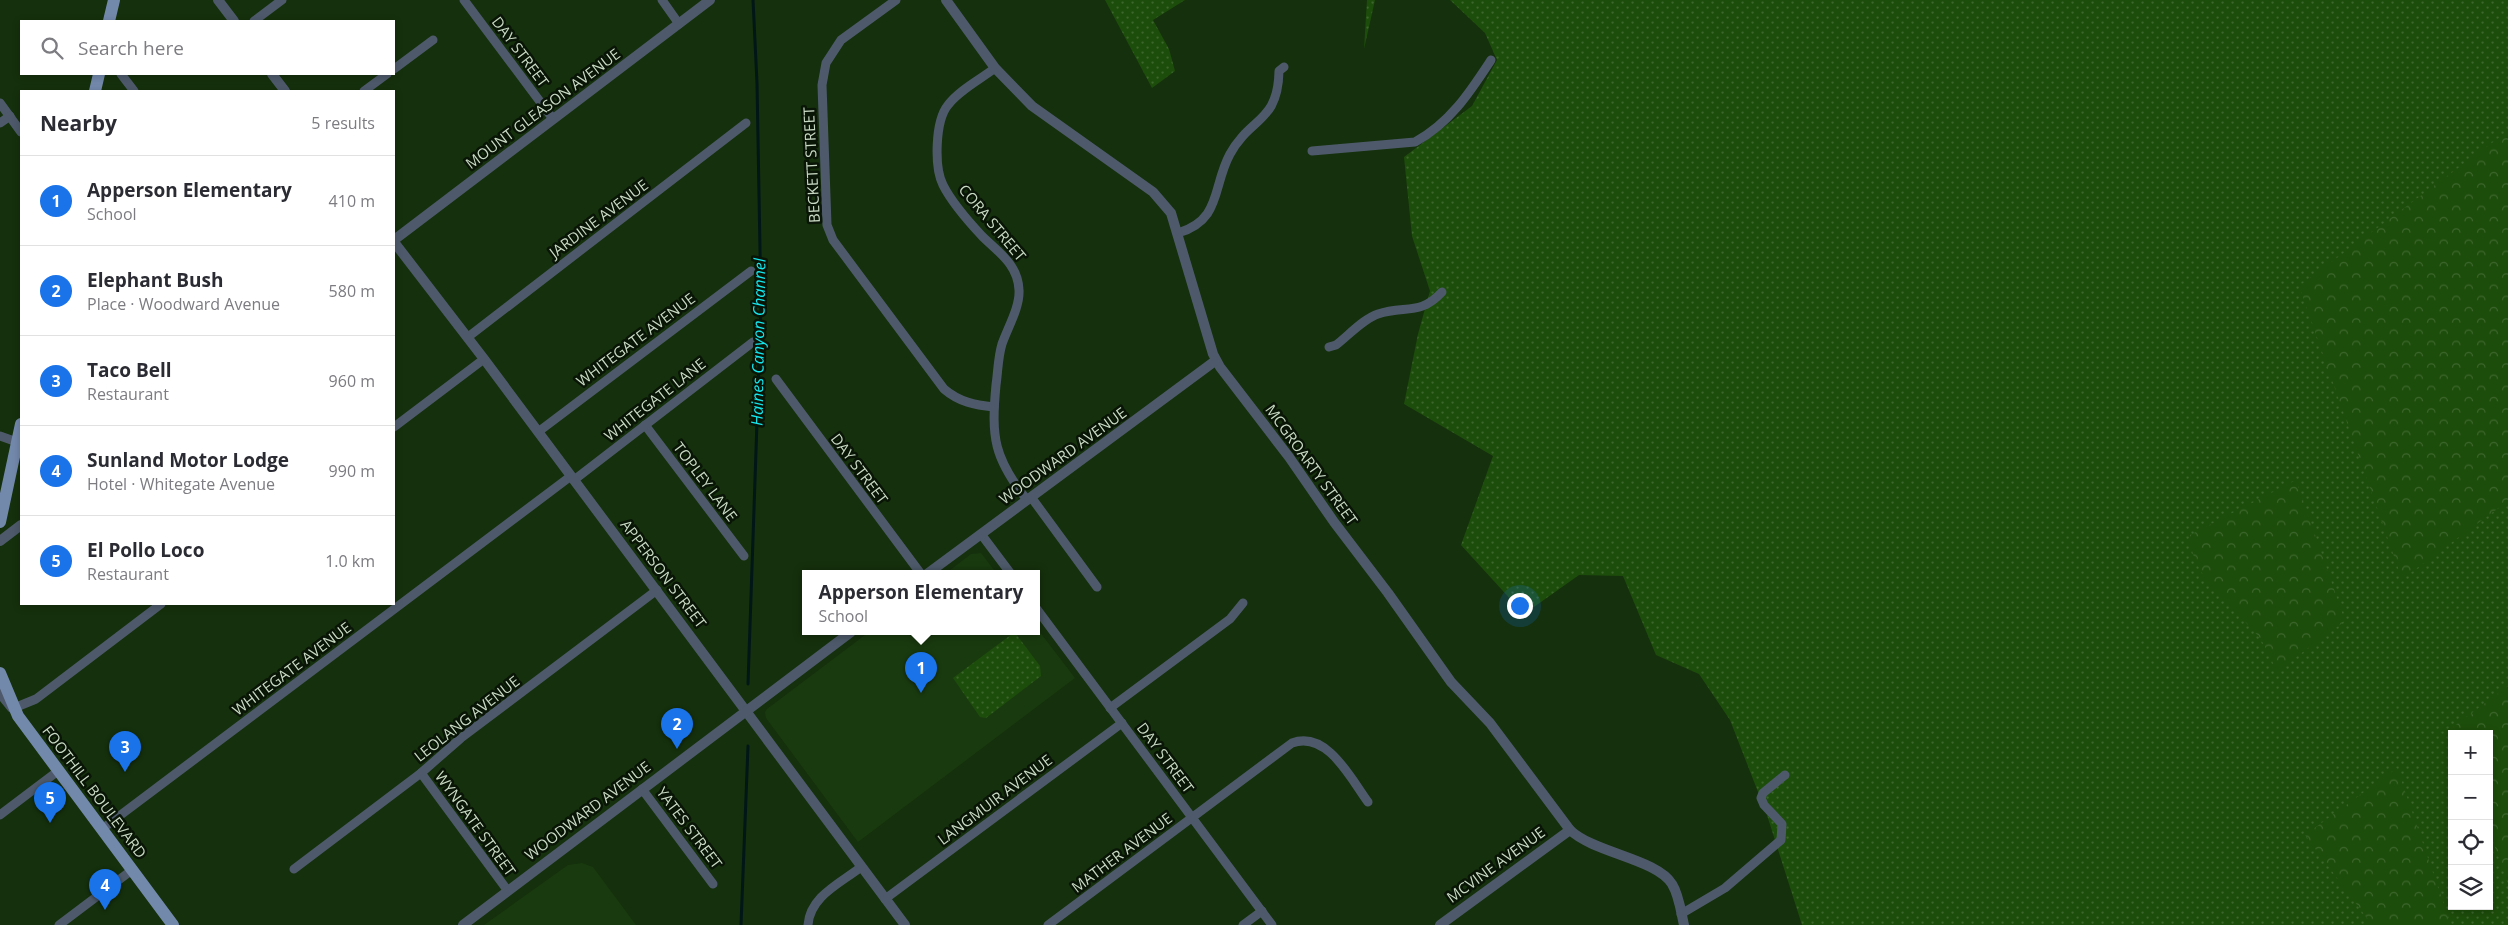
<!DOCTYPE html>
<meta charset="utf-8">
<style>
:root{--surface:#fff;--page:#f2f2f3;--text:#2b2b33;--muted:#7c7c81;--line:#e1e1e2;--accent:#1a73e8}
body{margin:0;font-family:"Open Sans",sans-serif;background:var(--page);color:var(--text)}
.controls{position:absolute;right:15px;bottom:15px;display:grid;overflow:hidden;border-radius:0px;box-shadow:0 2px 8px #0003}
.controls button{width:45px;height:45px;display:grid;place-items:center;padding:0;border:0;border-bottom:1px solid var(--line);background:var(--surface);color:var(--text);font:25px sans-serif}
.you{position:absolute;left:1519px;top:605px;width:18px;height:18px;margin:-12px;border:4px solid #fff;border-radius:50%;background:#1a73e8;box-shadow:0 0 0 8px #1a73e833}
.badge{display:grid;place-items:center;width:32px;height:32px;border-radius:50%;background:var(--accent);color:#fff;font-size:16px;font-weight:700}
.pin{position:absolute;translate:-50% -41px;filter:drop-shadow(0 1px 2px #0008)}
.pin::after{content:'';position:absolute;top:26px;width:18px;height:15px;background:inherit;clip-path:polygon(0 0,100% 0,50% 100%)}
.popup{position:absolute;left:802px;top:570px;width:238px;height:65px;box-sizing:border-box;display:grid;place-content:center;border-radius:0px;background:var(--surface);filter:drop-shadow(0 1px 4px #0005);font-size:16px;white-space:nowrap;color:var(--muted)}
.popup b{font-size:19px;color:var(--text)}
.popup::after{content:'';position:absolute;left:50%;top:100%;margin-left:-10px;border:10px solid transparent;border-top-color:var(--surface)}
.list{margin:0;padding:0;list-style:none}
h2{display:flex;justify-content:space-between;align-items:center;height:65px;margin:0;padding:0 20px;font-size:21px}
h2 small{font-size:16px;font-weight:400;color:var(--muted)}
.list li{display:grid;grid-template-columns:32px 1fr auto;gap:15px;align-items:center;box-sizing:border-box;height:90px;padding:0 20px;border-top:1px solid var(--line)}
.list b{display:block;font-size:19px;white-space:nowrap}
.list p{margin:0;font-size:16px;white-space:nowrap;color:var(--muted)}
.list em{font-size:16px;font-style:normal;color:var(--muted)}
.icon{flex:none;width:28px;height:28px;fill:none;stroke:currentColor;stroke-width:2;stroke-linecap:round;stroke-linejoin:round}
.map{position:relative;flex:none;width:2508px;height:925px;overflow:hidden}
.search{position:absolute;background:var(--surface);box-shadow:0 2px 8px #0003;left:20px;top:20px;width:375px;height:55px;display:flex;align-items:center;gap:12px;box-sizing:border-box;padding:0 18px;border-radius:0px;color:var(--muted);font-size:19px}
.panel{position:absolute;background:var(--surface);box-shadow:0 2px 8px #0003;left:20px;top:90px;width:375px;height:515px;border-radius:0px}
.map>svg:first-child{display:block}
</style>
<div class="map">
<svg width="2508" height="925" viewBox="0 0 2508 925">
<defs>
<pattern id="grass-dots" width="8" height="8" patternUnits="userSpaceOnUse" patternTransform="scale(1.25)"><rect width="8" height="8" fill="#1d4d0b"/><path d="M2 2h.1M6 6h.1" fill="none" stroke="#3c662d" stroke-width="1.8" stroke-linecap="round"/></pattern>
<pattern id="park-crowns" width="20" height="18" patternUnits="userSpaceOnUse" patternTransform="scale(1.25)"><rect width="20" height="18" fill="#1d4d0b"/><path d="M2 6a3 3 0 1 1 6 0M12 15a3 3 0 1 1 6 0" fill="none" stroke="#3c662d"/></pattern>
</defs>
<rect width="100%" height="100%" fill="#15300c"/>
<g fill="#193a0f">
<path d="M981 553 997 574H945L971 554Z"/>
<path d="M1036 627 1075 678 858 842 766 718 765 712 767 709 869 632H1036Z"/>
<path d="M582 863 593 867 636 925H484L568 865Z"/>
</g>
<g fill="url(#grass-dots)" fill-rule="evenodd">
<path d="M1105 0H1185L1153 20 1169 49 1175 71 1152 88Z"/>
<path d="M1367 0H1375L1364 49Z"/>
<path d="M1450 0H2508V925H1802L1767 815 1730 720 1699 674 1656 655 1623 576 1579 575 1524 614 1461 545 1493 456 1404 404 1418 334 1430 291 1412 236 1404 157 1472 106 1497 60 1485 33ZM2452 734H2489V906H2452Z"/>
<path d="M1012 634H1016L1040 666 1041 676 986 718 980 717 953 678Z"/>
</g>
<g fill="url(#park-crowns)">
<path d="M2508 131V501L2402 579 2299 286Z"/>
<path d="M2296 480 2345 621 2277 671C2271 660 2267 648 2259 637 2234 606 2190 578 2190 535Z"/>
<path d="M2508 686V884L2489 830V734H2455L2453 727Z"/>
<path d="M2397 768 2451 925H2372L2305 835Z"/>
</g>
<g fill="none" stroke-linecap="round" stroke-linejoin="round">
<g stroke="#011617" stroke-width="3">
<path d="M748 684 761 305 757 83 753 0"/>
<path d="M741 925 748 746"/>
</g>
<g stroke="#4e5a6b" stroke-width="9">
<path d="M464 0 553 119"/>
<path d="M662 0 679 24"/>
<path d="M896 0 841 40 826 63 822 85 827 225 833 240 944 389C959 402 975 405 994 407"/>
<path d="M254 21 282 0"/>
<path d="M995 68C981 79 959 90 948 105 935 121 934 167 943 185 952 203 968 221 982 236 998 252 1018 264 1019 290 1020 307 1008 327 1002 344 998 357 998 371 996 385 991 438 994 458 1027 500"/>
<path d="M394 69 433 40"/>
<path d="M121 74 134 91"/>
<path d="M364 91 387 74"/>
<path d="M0 103 21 132"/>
<path d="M0 123 10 116"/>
<path d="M1312 151 1415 142C1450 123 1470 92 1491 60"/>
<path d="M1178 233C1222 220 1212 187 1230 154 1250 117 1278 123 1279 71L1284 67"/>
<path d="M468 337 746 123"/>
<path d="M1329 347 1336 345C1348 336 1363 319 1378 314 1405 305 1420 316 1442 292"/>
<path d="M776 379 921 574"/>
<path d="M645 425 744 556"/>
<path d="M394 427 484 359"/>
<path d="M538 432 751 271"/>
<path d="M0 436 17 442"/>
<path d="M574 480 753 342"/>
<path d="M1031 497 1097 587"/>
<path d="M981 534 1011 574"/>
<path d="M1036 608 1272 925"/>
<path d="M14 708 36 699 161 604"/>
<path d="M1110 708 1230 619 1243 603"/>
<path d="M421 773 508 891"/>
<path d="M642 789 713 884"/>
<path d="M0 815 58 771"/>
<path d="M102 829 571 476"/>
<path d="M294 869 421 773 461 738 657 590"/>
<path d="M885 899 1122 723"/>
<path d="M1681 914 1725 888 1781 840 1782 824 1764 805 1761 798 1763 793 1785 775"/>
<path d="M59 925 132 870"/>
<path d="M808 925C810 896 841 883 861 867"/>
<path d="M1048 925 1292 743C1327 730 1351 779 1368 802"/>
<path d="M1243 925 1262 911"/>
</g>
<g stroke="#4e5a6b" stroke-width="10">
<path d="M218 0 234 21"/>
<path d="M946 0 995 68 1032 106 1153 192 1171 213 1213 354 1220 367 1289 457 1334 522 1388 593 1451 682 1490 723 1570 830C1594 853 1657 859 1672 884 1679 895 1681 912 1684 925"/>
<path d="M272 74 285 91"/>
<path d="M394 240 710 0"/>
<path d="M394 242 484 359 905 925"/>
<path d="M0 541 21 525"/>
<path d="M927 574 1215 361"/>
<path d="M0 693 12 708"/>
<path d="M463 925 851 632"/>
<path d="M1440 925 1570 830"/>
</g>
<g stroke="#7389ac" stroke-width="12">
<path d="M109 21 114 0"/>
<path d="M95 91 99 74"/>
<path d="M0 522 21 424"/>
<path d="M0 673 18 716 173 925"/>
</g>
</g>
<g text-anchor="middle" stroke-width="5" stroke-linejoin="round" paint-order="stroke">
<g font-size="15" fill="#c9dac4" stroke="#091506">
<text transform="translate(520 52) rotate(53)" y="5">DAY STREET</text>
<text transform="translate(543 109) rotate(-37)" y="5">MOUNT GLEASON AVENUE</text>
<text transform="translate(812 165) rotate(-93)" y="5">BECKETT STREET</text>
<text transform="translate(599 219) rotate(-37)" y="5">JARDINE AVENUE</text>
<text transform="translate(992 223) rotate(50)" y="5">CORA STREET</text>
<text transform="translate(636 340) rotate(-37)" y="5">WHITEGATE AVENUE</text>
<text transform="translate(655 400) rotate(-38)" y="5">WHITEGATE LANE</text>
<text transform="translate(1063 456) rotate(-36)" y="5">WOODWARD AVENUE</text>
<text transform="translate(1311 465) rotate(54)" y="5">MCGROARTY STREET</text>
<text transform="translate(859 469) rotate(53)" y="5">DAY STREET</text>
<text transform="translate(705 482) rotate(53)" y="5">TOPLEY LANE</text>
<text transform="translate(663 574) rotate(53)" y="5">APPERSON STREET</text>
<text transform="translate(292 669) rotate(-37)" y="5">WHITEGATE AVENUE</text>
<text transform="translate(467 719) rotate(-38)" y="5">LEOLANG AVENUE</text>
<text transform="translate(1165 758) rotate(53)" y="5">DAY STREET</text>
<text transform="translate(94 792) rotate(53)" y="5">FOOTHILL BOULEVARD</text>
<text transform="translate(995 800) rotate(-37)" y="5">LANGMUIR AVENUE</text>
<text transform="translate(588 811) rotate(-37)" y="5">WOODWARD AVENUE</text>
<text transform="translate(475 824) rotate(54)" y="5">WYNGATE STREET</text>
<text transform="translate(689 828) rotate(53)" y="5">YATES STREET</text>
<text transform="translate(1122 853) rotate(-37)" y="5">MATHER AVENUE</text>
<text transform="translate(1496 865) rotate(-36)" y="5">MCVINE AVENUE</text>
</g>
<g font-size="16" font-style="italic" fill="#14e8ef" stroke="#091506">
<text transform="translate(758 342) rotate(-89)" y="6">Haines Canyon Channel</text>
</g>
</g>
</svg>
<div class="controls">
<button>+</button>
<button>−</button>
<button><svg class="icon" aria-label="locate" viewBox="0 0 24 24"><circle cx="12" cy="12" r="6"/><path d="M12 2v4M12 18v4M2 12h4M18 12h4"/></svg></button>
<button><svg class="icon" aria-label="layers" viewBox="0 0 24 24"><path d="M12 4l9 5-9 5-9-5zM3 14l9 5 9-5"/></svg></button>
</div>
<div class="you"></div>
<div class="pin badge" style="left:921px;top:693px">1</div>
<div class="popup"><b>Apperson Elementary</b>School</div>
<div class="pin badge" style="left:677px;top:749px">2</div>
<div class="pin badge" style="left:125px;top:772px">3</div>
<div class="pin badge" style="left:105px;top:910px">4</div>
<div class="pin badge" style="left:50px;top:823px">5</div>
<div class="search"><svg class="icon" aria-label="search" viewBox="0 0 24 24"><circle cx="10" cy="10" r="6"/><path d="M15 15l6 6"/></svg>Search here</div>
<section class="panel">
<h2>Nearby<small>5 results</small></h2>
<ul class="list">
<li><span class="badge">1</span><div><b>Apperson Elementary</b><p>School</p></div><em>410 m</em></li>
<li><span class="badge">2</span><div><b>Elephant Bush</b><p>Place · Woodward Avenue</p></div><em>580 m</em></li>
<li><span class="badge">3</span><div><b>Taco Bell</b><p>Restaurant</p></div><em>960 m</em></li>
<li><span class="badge">4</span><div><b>Sunland Motor Lodge</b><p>Hotel · Whitegate Avenue</p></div><em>990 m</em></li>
<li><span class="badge">5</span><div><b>El Pollo Loco</b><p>Restaurant</p></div><em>1.0 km</em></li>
</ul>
</section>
</div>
